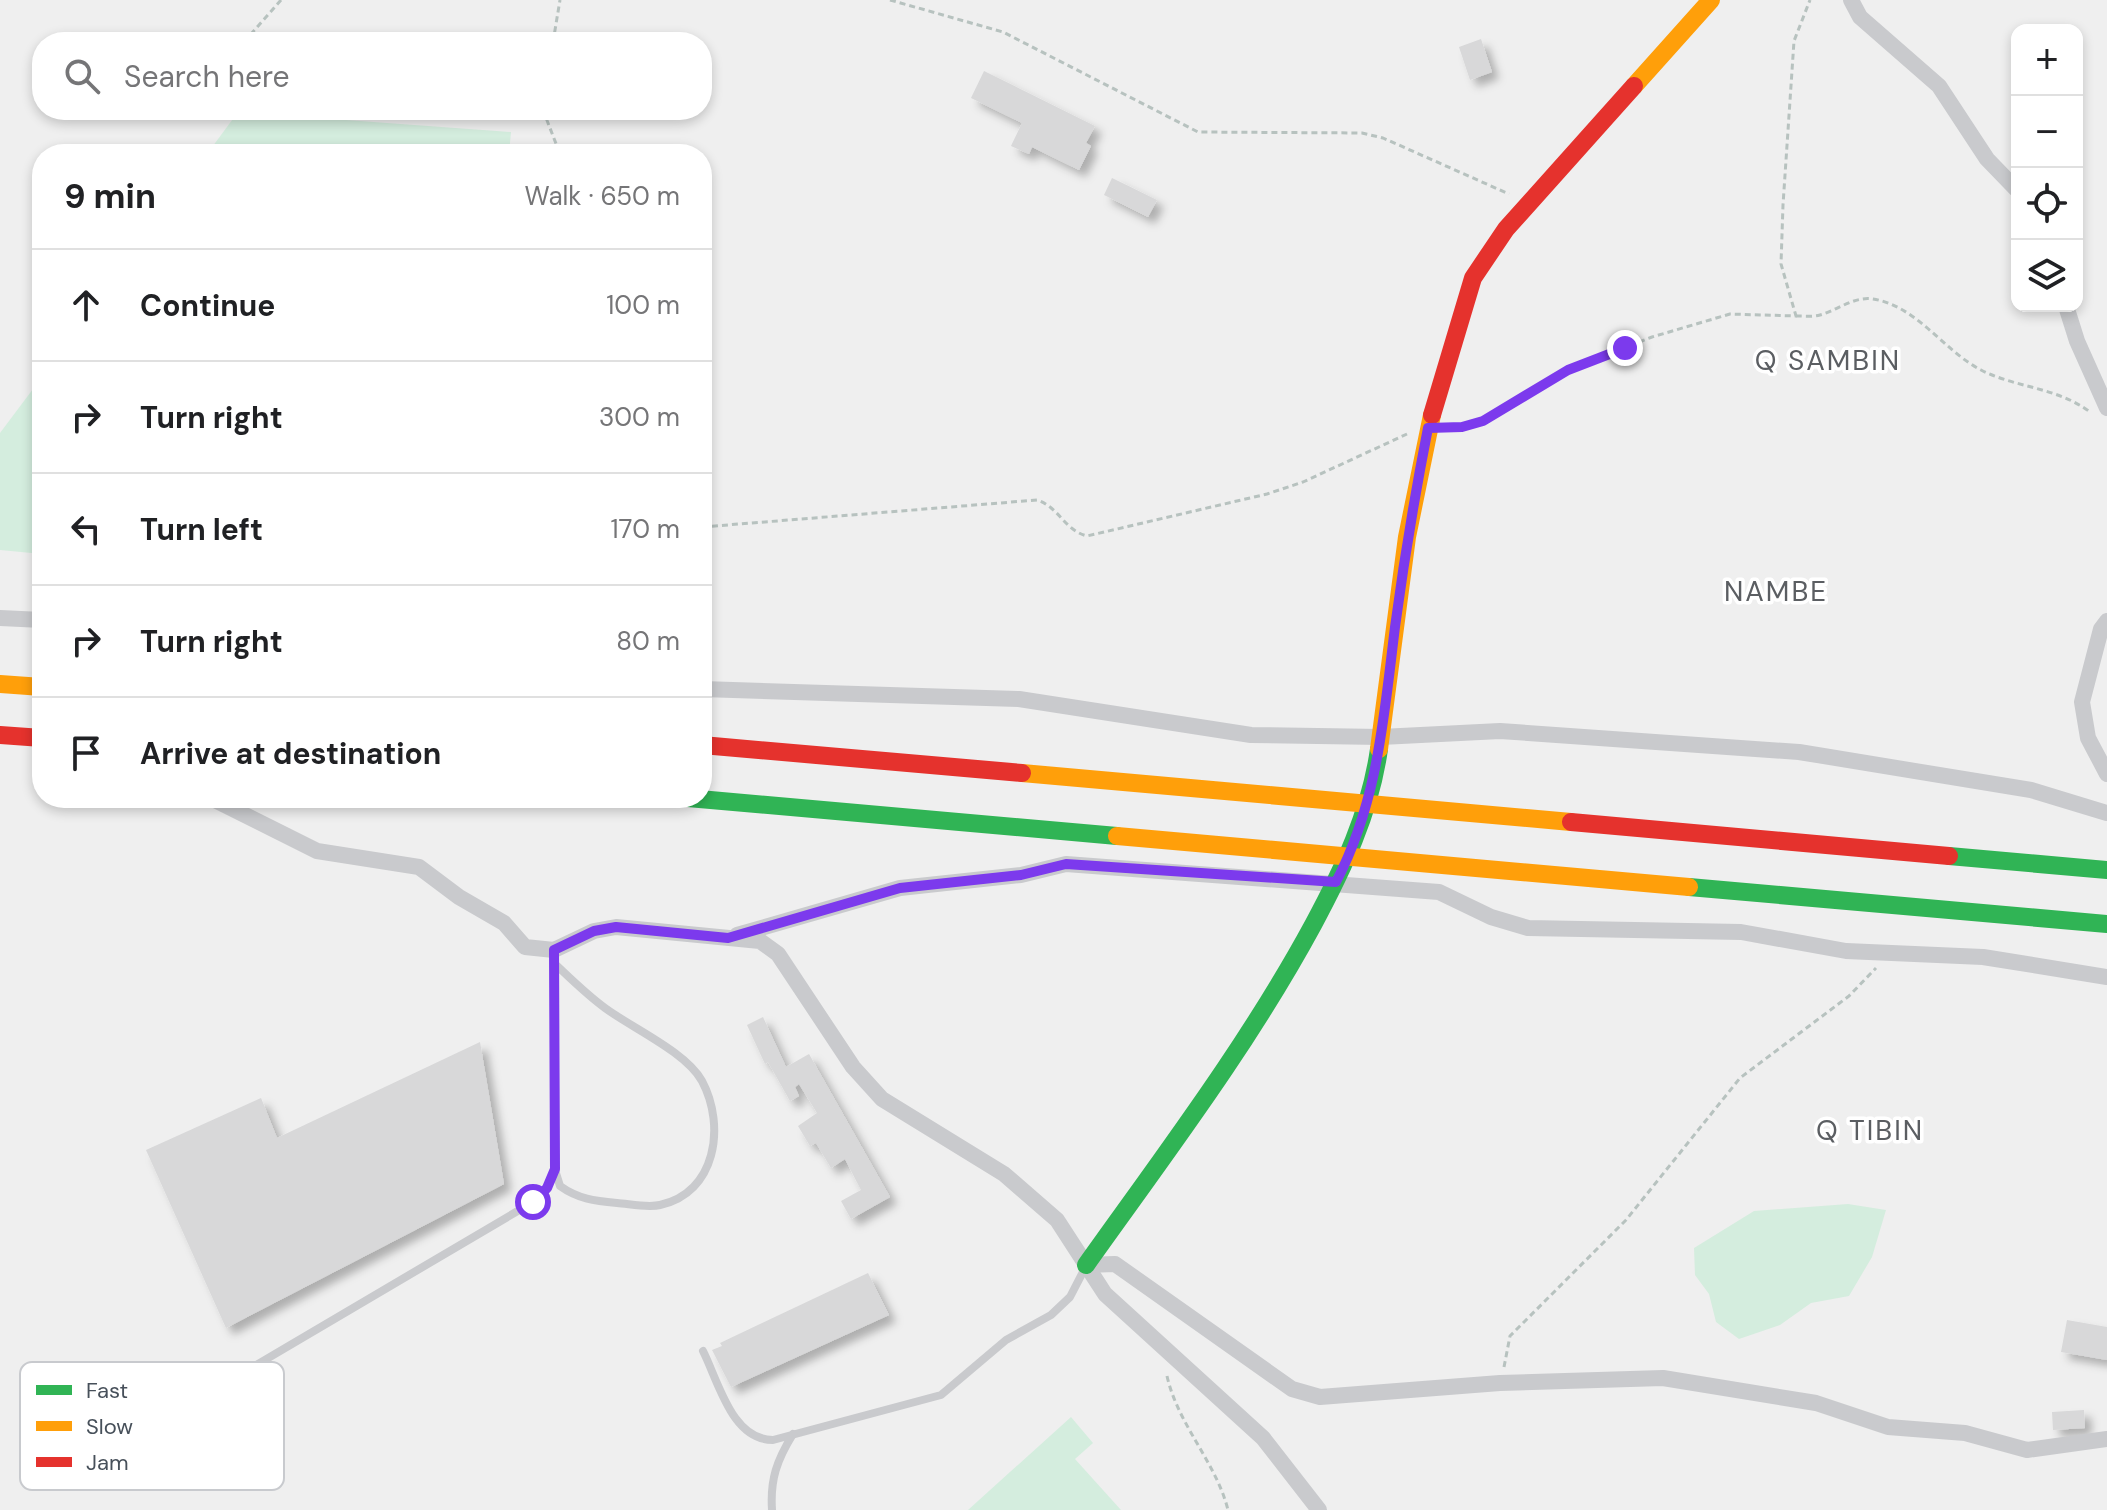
<!DOCTYPE html>
<meta charset="utf-8">
<style>
:root{--surface:#fff;--page:#f6f6f6;--text:#202124;--muted:#757577;--line:#e0e0e0}
body{margin:0;font-family:"DM Sans",sans-serif;background:var(--page);color:var(--text)}
.controls{position:absolute;right:24px;top:24px;display:grid;overflow:hidden;border-radius:16px;box-shadow:0 4px 12px #0003}
.controls button{width:72px;height:72px;display:grid;place-items:center;padding:0;border:0;border-bottom:2px solid var(--line);background:var(--surface);color:var(--text);font:40px sans-serif}
.stop{position:absolute;width:24px;height:24px;margin:-18px;border:6px solid #7c3aed;border-radius:50%;background:#fff}
.stop.end{background:#7c3aed;border-color:#fff;box-shadow:0 2px 8px #0008}
.list{margin:0;padding:0;list-style:none}
h2{display:flex;justify-content:space-between;align-items:center;height:104px;margin:0;padding:0 32px;font-size:34px}
h2 small{font-size:26px;font-weight:400;color:var(--muted)}
.list li{display:grid;grid-template-columns:52px 1fr auto;gap:24px;align-items:center;box-sizing:border-box;height:112px;padding:0 32px;border-top:2px solid var(--line)}
.list b{display:block;font-size:30px;white-space:nowrap}
.list em{font-size:26px;font-style:normal;color:var(--muted)}
.icon{flex:none;width:44px;height:44px;fill:none;stroke:currentColor;stroke-width:2;stroke-linecap:round;stroke-linejoin:round}
.map{position:relative;flex:none;width:2107px;height:1510px;overflow:hidden}
.search{position:absolute;background:var(--surface);box-shadow:0 4px 12px #0003;left:32px;top:32px;width:680px;height:88px;display:flex;align-items:center;gap:20px;box-sizing:border-box;padding:0 28px;border-radius:32px;color:var(--muted);font-size:30px}
.panel{position:absolute;background:var(--surface);box-shadow:0 4px 12px #0003;left:32px;top:144px;width:680px;height:664px;border-radius:32px}
.map>svg:first-child{display:block}
</style>
<div class="map">
<svg width="2107" height="1510" viewBox="0 0 2107 1510">
<defs>
<filter id="shadow"><feDropShadow dx="7" dy="7" stdDeviation="4" flood-color="#0004"/></filter>
</defs>
<rect width="100%" height="100%" fill="#efefef"/>
<g fill="#d4edde">
<path d="M238 112 511 132 509 154H207Z"/>
<path d="M42 377V554L0 550V433Z"/>
<path d="M1848 1204 1886 1210 1872 1257 1849 1296 1811 1303 1780 1325 1739 1339 1716 1322 1709 1294 1695 1275 1694 1248 1754 1211Z"/>
<path d="M1071 1417 1093 1443 1075 1459 1121 1510H968Z"/>
</g>
<g fill="#d8d8d9" filter="url(#shadow)">
<path d="M1481 39 1492 72 1470 80 1459 47Z"/>
<path d="M984 71 1095 126 1086 143 1091 146 1079 170 1032 147 1029 154 1011 146 1022 123 971 98Z"/>
<path d="M1112 178 1157 200 1148 217 1104 195Z"/>
<path d="M763 1017 786 1067 809 1054 890 1197 851 1219 841 1201 861 1190 845 1159 831 1168 816 1143 810 1146 798 1126 817 1113 799 1084 795 1087 799 1096 790 1101 768 1062 765 1064 747 1025Z"/>
<path d="M480 1042 504 1184 226 1328 146 1150 261 1098 277 1138Z"/>
<path d="M868 1273 889 1315 731 1387 712 1350 722 1346 720 1343Z"/>
<path d="M2067 1320 2107 1327V1360L2061 1352Z"/>
<path d="M2084 1410 2085 1428 2053 1430 2052 1412Z"/>
</g>
<g fill="none" stroke-linecap="round" stroke-linejoin="round">
<g stroke="#b7c2bf" stroke-width="3" stroke-dasharray="6 4" stroke-linecap="butt">
<path d="M890 0 1003 32 1198 132 1362 133 1383 138 1509 194"/>
<path d="M244 42 281 0"/>
<path d="M553 42 560 0"/>
<path d="M543 110 560 154"/>
<path d="M1796 316C1803 316 1813 317 1820 315 1838 310 1854 296 1873 299 1917 306 1944 351 1981 370 2016 388 2057 387 2090 412"/>
<path d="M1449 427 1483 421 1568 370 1652 337 1730 314 1796 316 1781 264 1783 205 1794 41 1810 0"/>
<path d="M702 527 1037 500C1059 507 1064 530 1087 536L1267 494 1303 482 1407 434"/>
<path d="M1504 1367 1510 1336 1626 1220 1740 1078 1849 996 1876 968"/>
<path d="M1167 1376C1178 1425 1216 1462 1228 1510"/>
</g>
<g stroke="#c9cacd" stroke-width="8">
<path d="M555 964C571 979 587 995 605 1008 632 1028 686 1052 702 1081 726 1126 716 1193 660 1205 648 1208 630 1204 617 1203 595 1201 578 1199 560 1186L555 1170"/>
<path d="M703 1351C719 1383 732 1440 773 1440L941 1395 1006 1340 1051 1315 1070 1297 1085 1268"/>
<path d="M119 1401 168 1413 185 1407 533 1202 547 1188 555 1169 554 950"/>
<path d="M772 1510C770 1479 777 1460 793 1434"/>
</g>
<g stroke="#c9cacd" stroke-width="16">
<path d="M1851 0 1860 17 1939 86 1987 159 2017 190"/>
<path d="M2066 306 2077 341 2107 408"/>
<path d="M0 618 42 620"/>
<path d="M2107 621 2101 629 2082 702 2088 738 2107 774"/>
<path d="M702 689 1019 699 1251 735 1381 737 1500 731 1799 752 2031 790 2107 813"/>
<path d="M211 798 317 851 419 867 459 897 504 923 525 947 554 950 594 931 616 927 760 941 778 954 853 1067 882 1099 1004 1174 1057 1220 1105 1294 1263 1438 1319 1510"/>
<path d="M737 935 900 888 1021 875 1066 864 1439 892 1491 917 1528 928 1741 932 1846 951 1983 957 2107 977"/>
<path d="M1086 1265 1115 1264 1292 1389 1320 1397 1500 1383 1663 1378 1816 1403 1888 1427 1965 1433 2027 1450 2107 1439"/>
</g>
<g stroke="#30b455" stroke-width="18">
<path d="M688 798 1117 836"/>
<path d="M1949 856 2107 870"/>
<path d="M1689 887 2107 924"/>
<path d="M1086 1265C1165 1154 1248 1045 1313 925 1343 869 1370 813 1379 749"/>
</g>
<g stroke="#ff9f0a" stroke-width="18">
<path d="M1634 86 1711 0"/>
<path d="M0 684 42 687"/>
<path d="M1379 749 1407 537 1432 415"/>
<path d="M1022 773 1571 822"/>
<path d="M1117 836 1689 887"/>
</g>
<g stroke="#e5322d" stroke-width="18">
<path d="M1432 415 1473 278 1506 229 1634 86"/>
<path d="M0 735 42 738"/>
<path d="M702 745 1022 773"/>
<path d="M1571 822 1949 856"/>
</g>
</g>
<g fill="none" stroke-linecap="round" stroke-linejoin="round">
<path stroke="#7c3aed" stroke-width="10" d="M533 1202 547 1188 555 1169 554 950 594 931 616 927 728 938 900 888 1021 875 1066 864 1336 882C1378 802 1384 715 1395 627 1404 560 1415 494 1428 428L1462 427 1483 421 1568 370 1625 348"/>
</g>
<g text-anchor="middle" stroke-width="7" stroke-linejoin="round" paint-order="stroke">
<g font-size="28" letter-spacing="2" fill="#5b5e62" stroke="#fff">
<text x="1828" y="370">Q SAMBIN</text>
<text x="1776" y="601">NAMBE</text>
<text x="1870" y="1140">Q TIBIN</text>
</g>
</g>
<rect x="20" y="1362" width="264" height="128" rx="12" fill="#fff" stroke="#c8cace" stroke-width="2"/>
<rect x="36" y="1385" width="36" height="10" fill="#30b455"/>
<rect x="36" y="1421" width="36" height="10" fill="#ff9f0a"/>
<rect x="36" y="1457" width="36" height="10" fill="#e5322d"/>
<g font-size="22" fill="#47505a">
<text x="86" y="1398">Fast</text>
<text x="86" y="1434">Slow</text>
<text x="86" y="1470">Jam</text>
</g>
</svg>
<div class="controls">
<button>+</button>
<button>−</button>
<button><svg class="icon" aria-label="locate" viewBox="0 0 24 24"><circle cx="12" cy="12" r="6"/><path d="M12 2v4M12 18v4M2 12h4M18 12h4"/></svg></button>
<button><svg class="icon" aria-label="layers" viewBox="0 0 24 24"><path d="M12 4l9 5-9 5-9-5zM3 14l9 5 9-5"/></svg></button>
</div>
<div class="stop" style="left:533px;top:1202px"></div>
<div class="stop end" style="left:1625px;top:348px"></div>
<div class="search"><svg class="icon" aria-label="search" viewBox="0 0 24 24"><circle cx="10" cy="10" r="6"/><path d="M15 15l6 6"/></svg>Search here</div>
<section class="panel">
<h2>9 min<small>Walk · 650 m</small></h2>
<ul class="list">
<li><svg class="icon" aria-label="ahead" viewBox="0 0 24 24"><path d="M12 20V5M6 11l6-6 6 6"/></svg><div><b>Continue</b></div><em>100 m</em></li>
<li><svg class="icon" aria-label="right" viewBox="0 0 24 24"><path d="M7 20v-9h11M14 6l5 5-5 5"/></svg><div><b>Turn right</b></div><em>300 m</em></li>
<li><svg class="icon" aria-label="left" viewBox="0 0 24 24"><path d="M17 20v-9H6M10 6l-5 5 5 5"/></svg><div><b>Turn left</b></div><em>170 m</em></li>
<li><svg class="icon" aria-label="right" viewBox="0 0 24 24"><path d="M7 20v-9h11M14 6l5 5-5 5"/></svg><div><b>Turn right</b></div><em>80 m</em></li>
<li><svg class="icon" aria-label="arrive" viewBox="0 0 24 24"><path d="M6 21V4h12l-3 4 3 4H6"/></svg><div><b>Arrive at destination</b></div></li>
</ul>
</section>
</div>
